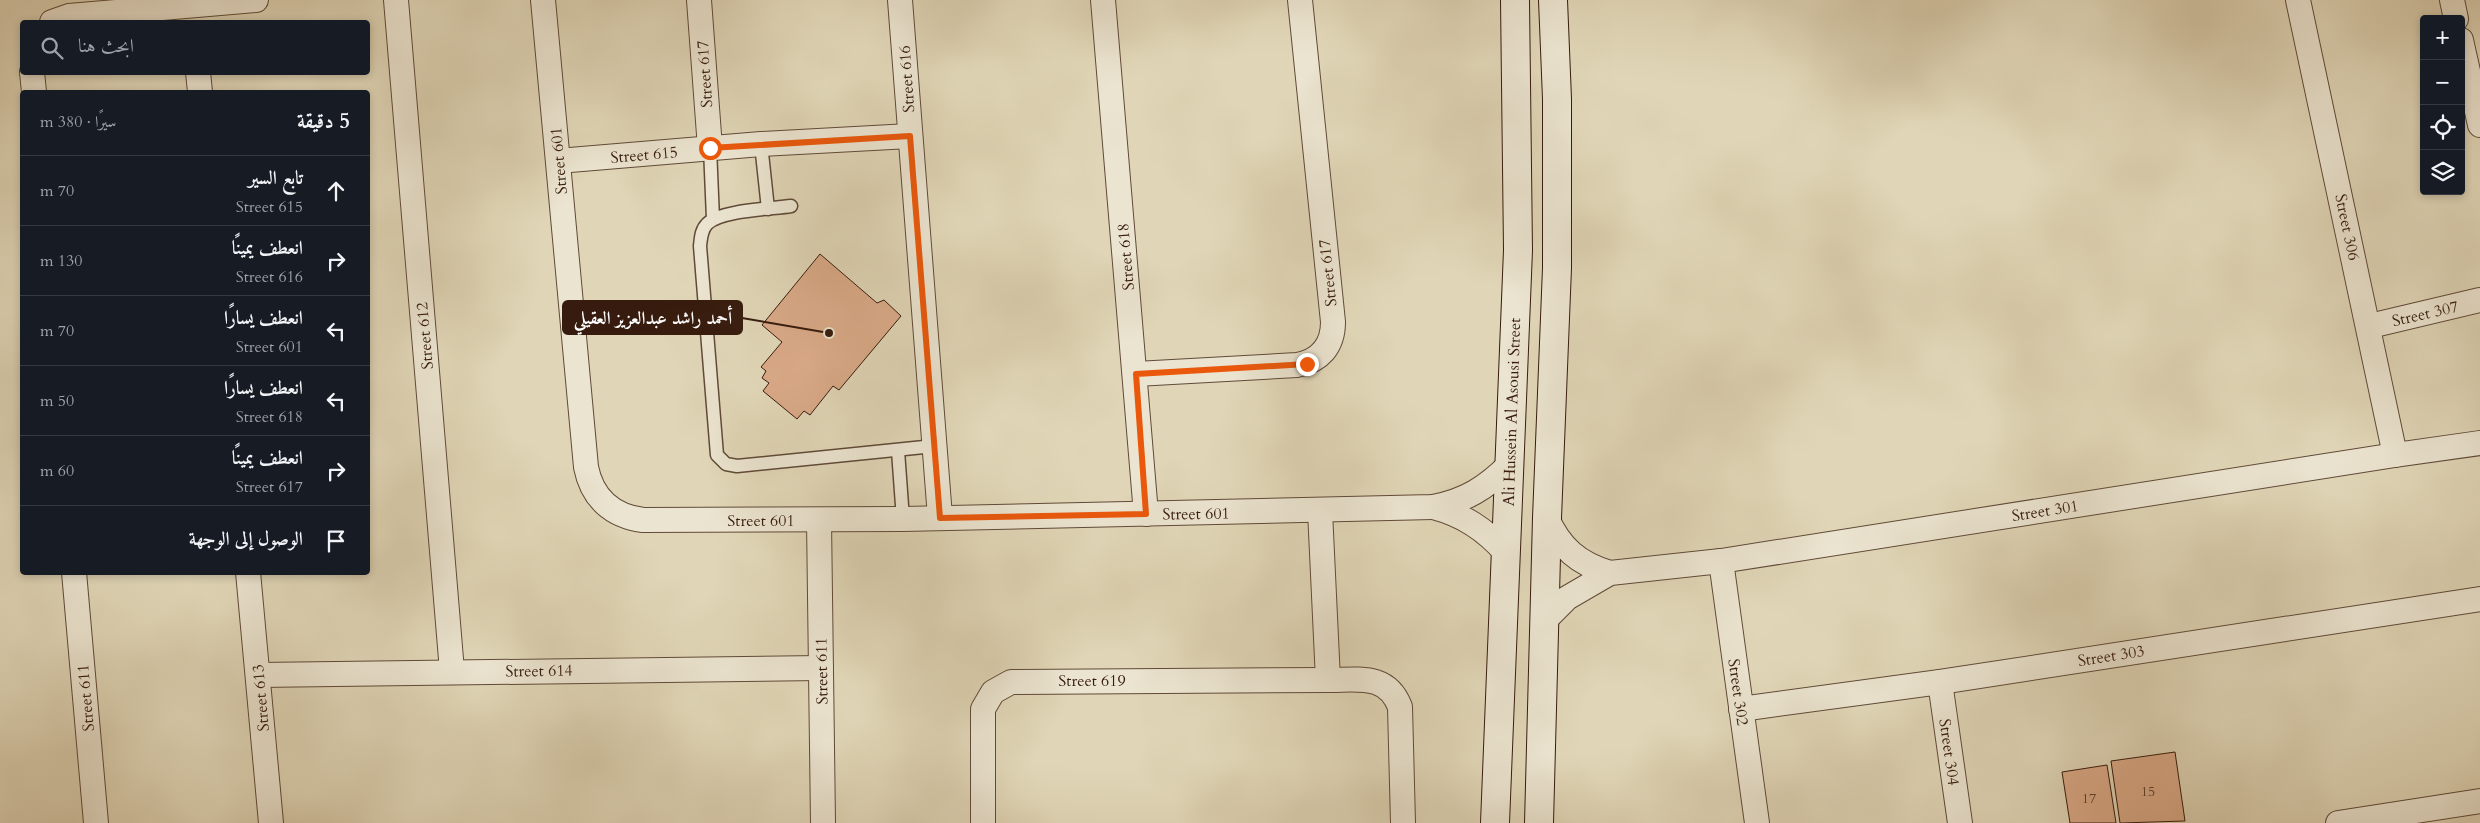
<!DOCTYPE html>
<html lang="ar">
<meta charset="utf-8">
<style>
:root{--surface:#171b24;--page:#20242c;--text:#f1f3f6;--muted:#9ea1a6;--line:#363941}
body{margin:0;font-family:Cardo,Amiri,serif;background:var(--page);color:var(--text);direction:rtl}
.controls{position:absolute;right:15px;top:15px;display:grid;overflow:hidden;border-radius:5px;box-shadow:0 2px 8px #0003}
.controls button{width:45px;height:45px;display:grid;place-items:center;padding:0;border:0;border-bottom:1px solid var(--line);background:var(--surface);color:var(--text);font:25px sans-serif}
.stop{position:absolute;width:15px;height:15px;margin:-11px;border:4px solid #ea580c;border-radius:50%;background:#fff}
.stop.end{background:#ea580c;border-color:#fff;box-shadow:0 1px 5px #0008}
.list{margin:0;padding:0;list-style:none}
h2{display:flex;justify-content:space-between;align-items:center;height:65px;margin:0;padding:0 20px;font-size:21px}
h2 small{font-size:16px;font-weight:400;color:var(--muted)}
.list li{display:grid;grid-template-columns:32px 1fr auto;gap:15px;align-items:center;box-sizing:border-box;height:70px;padding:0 20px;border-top:1px solid var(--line)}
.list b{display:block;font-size:19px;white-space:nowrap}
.list p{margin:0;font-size:16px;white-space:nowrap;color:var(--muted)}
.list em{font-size:16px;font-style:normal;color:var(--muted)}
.icon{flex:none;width:28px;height:28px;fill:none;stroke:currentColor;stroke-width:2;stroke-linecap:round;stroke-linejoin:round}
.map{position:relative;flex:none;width:2480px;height:823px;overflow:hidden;direction:ltr}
.search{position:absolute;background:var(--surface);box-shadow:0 2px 8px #0003;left:20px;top:20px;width:350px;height:55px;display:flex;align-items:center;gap:12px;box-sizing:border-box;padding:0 18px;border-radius:5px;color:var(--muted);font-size:19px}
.panel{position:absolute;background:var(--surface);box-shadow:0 2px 8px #0003;left:20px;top:90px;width:350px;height:485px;border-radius:5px;direction:rtl}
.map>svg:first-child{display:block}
</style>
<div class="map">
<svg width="2480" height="823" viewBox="0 0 2480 823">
<rect width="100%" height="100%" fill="#e0d6b7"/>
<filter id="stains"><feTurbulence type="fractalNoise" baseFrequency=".004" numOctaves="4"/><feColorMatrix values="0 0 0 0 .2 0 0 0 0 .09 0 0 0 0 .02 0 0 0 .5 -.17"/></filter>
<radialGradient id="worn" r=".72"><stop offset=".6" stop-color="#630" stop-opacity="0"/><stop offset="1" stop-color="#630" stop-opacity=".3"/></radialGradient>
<g fill="#daaa88" stroke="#361b0e">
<path d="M820 254 877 303 884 300 901 316 839 390 833 386 810 415 804 411 797 419 763 391 769 383 762 378 766 371 761 367 782 342 762 325Z"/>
<path d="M2175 752 2185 821 2120 823 2111 761Z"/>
<path d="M2107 765 2116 823H2070L2062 772Z"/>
</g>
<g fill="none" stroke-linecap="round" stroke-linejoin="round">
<defs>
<g id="lane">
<path d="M761 144 768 209"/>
<path d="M710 148 713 219"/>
<path d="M791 206C772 209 720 210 707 224 701 230 701 238 700 246L717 455 726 464 737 466 934 446"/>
<path d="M898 451 903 519"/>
</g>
<g id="street">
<path d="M396 0 452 671"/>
<path d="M543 0 586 467C592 498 612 516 643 520L903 519 1433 507C1465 501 1486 488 1509 465"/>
<path d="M699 0 710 148"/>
<path d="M900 0 940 517"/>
<path d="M1103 0 1146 514"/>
<path d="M2298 0 2395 455"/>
<path d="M2452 0 2456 19"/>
<path d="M52 22 69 16 256 0"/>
<path d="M2461 40 2480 125"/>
<path d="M32 72 34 92"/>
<path d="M198 72 200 92"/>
<path d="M558 161 761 144 910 136"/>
<path d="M2370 326 2480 300"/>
<path d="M1136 374 1297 365C1320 361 1333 346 1333 322L1300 0"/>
<path d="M1433 507C1463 515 1485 529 1506 553"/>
<path d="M1320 511 1328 680"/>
<path d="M1547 518C1560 548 1579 564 1610 573"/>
<path d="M819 520 823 823"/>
<path d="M1721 561 1757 823"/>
<path d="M74 572 96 823"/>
<path d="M248 572 271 823"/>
<path d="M1544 621 1567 598 1610 573 1721 561 2395 455 2480 443"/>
<path d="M258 675 821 668"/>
<path d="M1940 682 1960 823"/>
<path d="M1741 709 1940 682 2480 599"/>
<path d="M983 823V709L993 692 1011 682 1328 680C1358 680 1387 673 1400 707L1403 823"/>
<path d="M2338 823 2480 801"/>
</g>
<g id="secondary">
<path d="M1495 823 1518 250 1515 0"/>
<path d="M1539 823 1547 518 1557 268V99L1553 0"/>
</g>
</defs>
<use href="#lane" stroke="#604a38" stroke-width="15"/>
<use href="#street" stroke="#604a38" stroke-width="26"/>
<use href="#secondary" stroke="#361b0e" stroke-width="30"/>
<use href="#lane" stroke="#ebe4d0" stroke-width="12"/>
<use href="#street" stroke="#ebe4d0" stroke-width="24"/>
<use href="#secondary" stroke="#ebe4d0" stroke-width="28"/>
</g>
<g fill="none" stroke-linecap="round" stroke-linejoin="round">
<path stroke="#ea580c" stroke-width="6" d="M710 148 910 136 940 518 1146 514 1136 374 1307 364"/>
</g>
<g text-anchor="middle" stroke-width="4.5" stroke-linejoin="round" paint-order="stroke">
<g font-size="14" fill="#5f3f2c">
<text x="2148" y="796">15</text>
<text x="2089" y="803">17</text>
</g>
<g font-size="16" fill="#361b0e" stroke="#ebe4d0">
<text transform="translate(704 74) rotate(-94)" y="6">Street 617</text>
<text transform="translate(906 79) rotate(-94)" y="6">Street 616</text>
<text transform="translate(644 154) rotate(-5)" y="6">Street 615</text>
<text transform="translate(558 161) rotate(-95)" y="6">Street 601</text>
<text transform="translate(2348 227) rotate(78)" y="6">Street 306</text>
<text transform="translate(1125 257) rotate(-95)" y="6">Street 618</text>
<text transform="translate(1327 273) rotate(-96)" y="6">Street 617</text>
<text transform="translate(2425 313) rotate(-13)" y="6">Street 307</text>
<text transform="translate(424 336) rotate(-95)" y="6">Street 612</text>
<text transform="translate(1511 412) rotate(-88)" y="6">Ali Hussein Al Asousi Street</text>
<text transform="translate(2045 510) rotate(-9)" y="6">Street 301</text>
<text transform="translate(1196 513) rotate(-1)" y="6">Street 601</text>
<text x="761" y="526">Street 601</text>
<text transform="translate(2111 655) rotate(-9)" y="6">Street 303</text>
<text transform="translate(539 670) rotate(-1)" y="6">Street 614</text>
<text transform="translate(821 671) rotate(-91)" y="6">Street 611</text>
<text x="1092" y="686">Street 619</text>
<text transform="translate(1739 692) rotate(82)" y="6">Street 302</text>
<text transform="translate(85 698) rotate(-95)" y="6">Street 611</text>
<text transform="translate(260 698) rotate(-95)" y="6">Street 613</text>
<text transform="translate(1950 752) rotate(82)" y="6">Street 304</text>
</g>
</g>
<path fill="none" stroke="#361b0e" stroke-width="2" d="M829 333L742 318"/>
<circle fill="#361b0e" stroke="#ebe4d0" stroke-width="2" cx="829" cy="333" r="5"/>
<rect fill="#361b0e" stroke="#361b0e" stroke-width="2" x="563" y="301" width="179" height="33" rx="5"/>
<g font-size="18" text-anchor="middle" font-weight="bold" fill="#fff">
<text x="653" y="324">أحمد راشد عبدالعزيز العقيلي</text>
</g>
<rect width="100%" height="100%" filter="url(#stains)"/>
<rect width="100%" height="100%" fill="url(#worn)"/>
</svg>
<div class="controls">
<button>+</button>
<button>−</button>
<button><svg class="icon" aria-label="locate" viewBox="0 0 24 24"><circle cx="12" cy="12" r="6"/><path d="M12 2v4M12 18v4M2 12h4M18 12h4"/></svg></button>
<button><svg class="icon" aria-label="layers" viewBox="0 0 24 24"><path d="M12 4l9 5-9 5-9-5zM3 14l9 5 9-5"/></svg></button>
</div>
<div class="stop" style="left:710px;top:148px"></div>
<div class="stop end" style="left:1307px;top:364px"></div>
<div class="search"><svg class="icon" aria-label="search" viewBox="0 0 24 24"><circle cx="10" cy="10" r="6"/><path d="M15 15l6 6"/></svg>ابحث هنا</div>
<section class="panel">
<h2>5 دقيقة<small>سيرًا · 380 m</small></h2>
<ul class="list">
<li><svg class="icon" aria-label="ahead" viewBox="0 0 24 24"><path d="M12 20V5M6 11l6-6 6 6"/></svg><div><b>تابع السير</b><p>Street 615</p></div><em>70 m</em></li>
<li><svg class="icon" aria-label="right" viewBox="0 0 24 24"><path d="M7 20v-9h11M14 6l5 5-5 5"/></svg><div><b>انعطف يمينًا</b><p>Street 616</p></div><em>130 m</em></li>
<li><svg class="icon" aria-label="left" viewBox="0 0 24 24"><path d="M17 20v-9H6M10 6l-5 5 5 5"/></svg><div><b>انعطف يسارًا</b><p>Street 601</p></div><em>70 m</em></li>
<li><svg class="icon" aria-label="left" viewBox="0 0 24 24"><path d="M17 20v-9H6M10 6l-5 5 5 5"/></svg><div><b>انعطف يسارًا</b><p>Street 618</p></div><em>50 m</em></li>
<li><svg class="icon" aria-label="right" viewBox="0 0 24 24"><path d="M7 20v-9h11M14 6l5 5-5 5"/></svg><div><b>انعطف يمينًا</b><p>Street 617</p></div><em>60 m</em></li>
<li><svg class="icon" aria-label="arrive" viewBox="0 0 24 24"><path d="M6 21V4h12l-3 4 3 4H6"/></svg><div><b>الوصول إلى الوجهة</b></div></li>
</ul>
</section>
</div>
